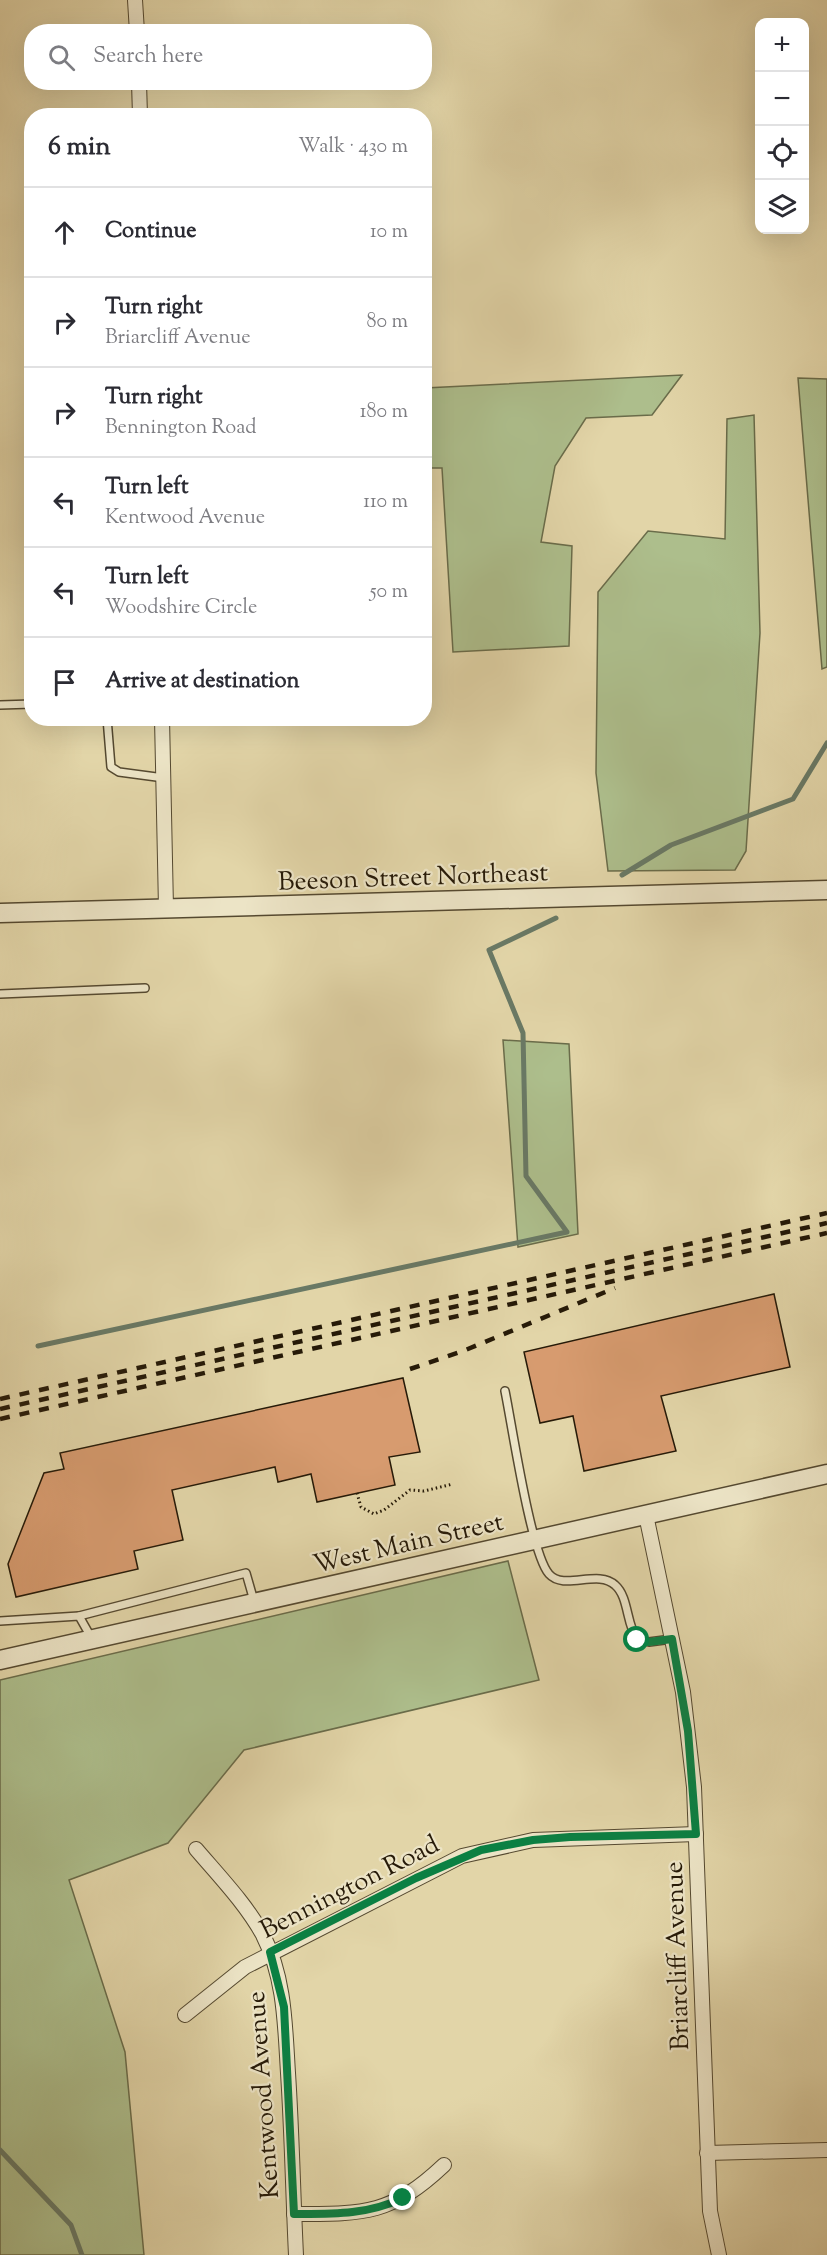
<!DOCTYPE html>
<meta charset="utf-8">
<style>
:root{--surface:#fff;--page:#f7f7f7;--text:#2b2b33;--muted:#7c7c81;--line:#e1e1e2}
body{margin:0;font-family:"Sorts Mill Goudy",serif;background:var(--page);color:var(--text)}
.controls{position:absolute;right:18px;top:18px;display:grid;overflow:hidden;border-radius:12px;box-shadow:0 6px 24px #0002}
.controls button{width:54px;height:54px;display:grid;place-items:center;padding:0;border:0;border-bottom:2px solid var(--line);background:var(--surface);color:var(--text);font:30px sans-serif}
.stop{position:absolute;width:18px;height:18px;margin:-14px;border:4px solid #0b8043;border-radius:50%;background:#fff}
.stop.end{background:#0b8043;border-color:#fff;box-shadow:0 2px 6px #0008}
.list{margin:0;padding:0;list-style:none}
h2{display:flex;justify-content:space-between;align-items:center;height:78px;margin:0;padding:0 24px;font-size:26px}
h2 small{font-size:20px;font-weight:400;color:var(--muted)}
.list li{display:grid;grid-template-columns:39px 1fr auto;gap:18px;align-items:center;box-sizing:border-box;height:90px;padding:0 24px;border-top:2px solid var(--line)}
.list b{display:block;font-size:22px;white-space:nowrap}
.list p{margin:0;font-size:20px;white-space:nowrap;color:var(--muted)}
.list em{font-size:20px;font-style:normal;color:var(--muted)}
.icon{flex:none;width:33px;height:33px;fill:none;stroke:currentColor;stroke-width:2;stroke-linecap:round;stroke-linejoin:round}
.map{position:relative;flex:none;width:827px;height:2255px;overflow:hidden}
.search{position:absolute;background:var(--surface);box-shadow:0 6px 24px #0002;left:24px;top:24px;width:408px;height:66px;display:flex;align-items:center;gap:15px;box-sizing:border-box;padding:0 21px;border-radius:24px;color:var(--muted);font-size:22px}
.panel{position:absolute;background:var(--surface);box-shadow:0 6px 24px #0002;left:24px;top:108px;width:408px;height:618px;border-radius:24px}
.map>svg:first-child{display:block}
</style>
<div class="map">
<svg width="827" height="2255" viewBox="0 0 827 2255">
<rect width="100%" height="100%" fill="#e2d5a8"/>
<filter id="stains"><feTurbulence type="fractalNoise" baseFrequency=".00333" numOctaves="4"/><feColorMatrix values="0 0 0 0 .2 0 0 0 0 .09 0 0 0 0 .02 0 0 0 .5 -.17"/></filter>
<radialGradient id="worn" r=".72"><stop offset=".6" stop-color="#630" stop-opacity="0"/><stop offset="1" stop-color="#630" stop-opacity=".3"/></radialGradient>
<g fill="#adbe8c" stroke="#6a6c4a" stroke-width="1.5">
<path d="M682 375 652 415 586 418 555 466 541 542 572 546 569 646 453 652 442 468H425V388Z"/>
<path d="M798 378 827 379V667L822 669Z"/>
<path d="M754 415 760 633 746 851 735 870 608 871 596 773 598 592 648 531 725 539 727 419Z"/>
<path d="M503 1040 569 1044 578 1234 518 1247Z"/>
<path d="M508 1561 539 1680 244 1750 168 1843 69 1880 125 2052 144 2255H0V1680Z"/>
</g>
<g fill="none" stroke-linecap="round" stroke-linejoin="round">
<g stroke="#697965" stroke-width="5">
<path d="M622 875 671 845 793 799 827 743"/>
<path d="M38 1346 567 1232 526 1176 523 1033 489 950 556 918"/>
<path d="M0 2150 71 2225 82 2255"/>
</g>
</g>
<g fill="#d79b6f" stroke="#261a08" stroke-width="1.5">
<path d="M774 1294 790 1367 661 1396 676 1451 584 1471 573 1416 540 1423 524 1352Z"/>
<path d="M403 1378 420 1452 389 1457 395 1485 317 1502 311 1474 278 1482 275 1467 172 1490 183 1540 134 1551 138 1569 16 1597 8 1564 44 1473 64 1469 60 1453Z"/>
</g>
<g fill="none" stroke-linecap="round" stroke-linejoin="round">
<defs>
<g id="service">
<path d="M0 705 32 704"/>
<path d="M107 718 111 767 119 772 164 778"/>
<path d="M0 994 145 988"/>
<path d="M505 1391C512 1425 531 1554 549 1574 564 1591 598 1569 615 1585 629 1597 626 1624 637 1639L649 1642 672 1639"/>
<path d="M79 1616 246 1573 254 1601"/>
<path d="M0 1621 79 1616 92 1639"/>
</g>
<g id="minor">
<path d="M135 0 137 32"/>
<path d="M139 82 140 116"/>
<path d="M162 718 166 908"/>
<path d="M646 1515 683 1692 694 1787 710 2211 719 2255"/>
<path d="M196 1849C219 1876 246 1904 263 1935 285 1978 285 2026 288 2073 292 2134 293 2194 296 2255"/>
<path d="M185 2015 245 1967 462 1856 533 1840 696 1834"/>
<path d="M707 2153 827 2150"/>
<path d="M294 2214C364 2214 391 2215 444 2165"/>
</g>
<g id="tertiary">
<path d="M0 913 827 890"/>
<path d="M0 1660 827 1474"/>
</g>
</defs>
<use href="#service" stroke="#554930" stroke-width="10"/>
<use href="#minor" stroke="#554930" stroke-width="16"/>
<use href="#tertiary" stroke="#554930" stroke-width="21"/>
<path stroke="#261a08" stroke-width="3" stroke-dasharray="1.5 3" stroke-linecap="butt" d="M357 1493 361 1507 374 1514 384 1510 410 1490 424 1491 453 1484"/>
<use href="#service" stroke="#ece4c6" stroke-width="7"/>
<use href="#minor" stroke="#ece4c6" stroke-width="14"/>
<use href="#tertiary" stroke="#ece4c6" stroke-width="18"/>
<g stroke="#261a08" stroke-width="4.5" stroke-dasharray="10 10" stroke-linecap="butt">
<path d="M410 1369 463 1351 615 1288"/>
<path d="M0 1399 827 1213"/>
<path d="M0 1409 827 1223"/>
<path d="M0 1419 827 1233"/>
</g>
</g>
<g fill="none" stroke-linecap="round" stroke-linejoin="round">
<path stroke="#0b8043" stroke-width="8" d="M403 2198C367 2215 333 2214 294 2214L284 2007 270 1952 416 1878 481 1850 533 1840 570 1837 696 1834 688 1731 672 1639 649 1642 637 1640"/>
</g>
<g text-anchor="middle" stroke-width="4.5" stroke-linejoin="round" paint-order="stroke">
<g font-size="26" fill="#261a08" stroke="#ece4c6">
<text transform="translate(413 876) rotate(-2)" y="9">Beeson Street Northeast</text>
<text transform="translate(408 1542) rotate(-13)" y="9">West Main Street</text>
<text transform="translate(349 1886) rotate(-27)" y="9">Bennington Road</text>
<text transform="translate(676 1956) rotate(-92)" y="9">Briarcliff Avenue</text>
<text transform="translate(262 2095) rotate(-94)" y="9">Kentwood Avenue</text>
</g>
</g>
<rect width="100%" height="100%" filter="url(#stains)"/>
<rect width="100%" height="100%" fill="url(#worn)"/>
</svg>
<div class="controls">
<button>+</button>
<button>−</button>
<button><svg class="icon" aria-label="locate" viewBox="0 0 24 24"><circle cx="12" cy="12" r="6"/><path d="M12 2v4M12 18v4M2 12h4M18 12h4"/></svg></button>
<button><svg class="icon" aria-label="layers" viewBox="0 0 24 24"><path d="M12 4l9 5-9 5-9-5zM3 14l9 5 9-5"/></svg></button>
</div>
<div class="stop" style="left:637px;top:1640px"></div>
<div class="stop end" style="left:403px;top:2198px"></div>
<div class="search"><svg class="icon" aria-label="search" viewBox="0 0 24 24"><circle cx="10" cy="10" r="6"/><path d="M15 15l6 6"/></svg>Search here</div>
<section class="panel">
<h2>6 min<small>Walk · 430 m</small></h2>
<ul class="list">
<li><svg class="icon" aria-label="ahead" viewBox="0 0 24 24"><path d="M12 20V5M6 11l6-6 6 6"/></svg><div><b>Continue</b></div><em>10 m</em></li>
<li><svg class="icon" aria-label="right" viewBox="0 0 24 24"><path d="M7 20v-9h11M14 6l5 5-5 5"/></svg><div><b>Turn right</b><p>Briarcliff Avenue</p></div><em>80 m</em></li>
<li><svg class="icon" aria-label="right" viewBox="0 0 24 24"><path d="M7 20v-9h11M14 6l5 5-5 5"/></svg><div><b>Turn right</b><p>Bennington Road</p></div><em>180 m</em></li>
<li><svg class="icon" aria-label="left" viewBox="0 0 24 24"><path d="M17 20v-9H6M10 6l-5 5 5 5"/></svg><div><b>Turn left</b><p>Kentwood Avenue</p></div><em>110 m</em></li>
<li><svg class="icon" aria-label="left" viewBox="0 0 24 24"><path d="M17 20v-9H6M10 6l-5 5 5 5"/></svg><div><b>Turn left</b><p>Woodshire Circle</p></div><em>50 m</em></li>
<li><svg class="icon" aria-label="arrive" viewBox="0 0 24 24"><path d="M6 21V4h12l-3 4 3 4H6"/></svg><div><b>Arrive at destination</b></div></li>
</ul>
</section>
</div>
